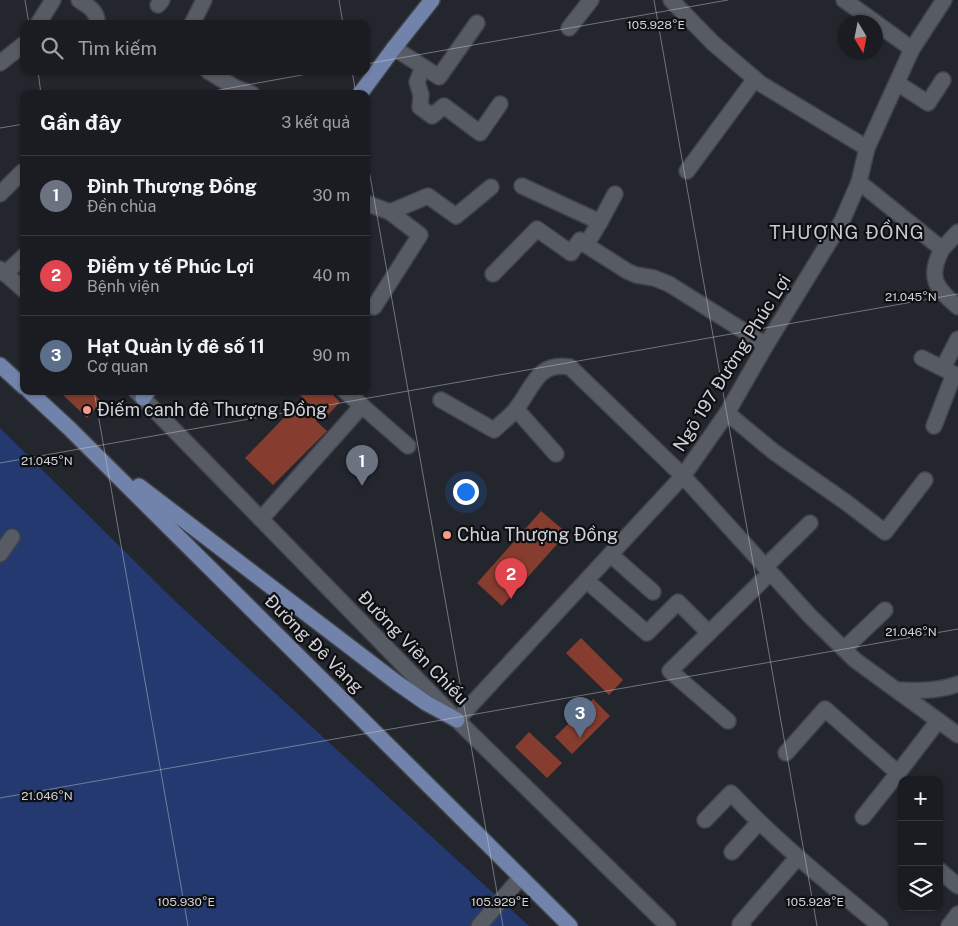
<!DOCTYPE html>
<html lang="vi">
<meta charset="utf-8">
<style>
:root{--surface:#1a1c22;--page:#23252a;--text:#f1f3f6;--muted:#9fa1a5;--line:#383a40;--accent:#1a73e8}
body{margin:0;font-family:"Public Sans",sans-serif;background:var(--page);color:var(--text)}
.controls{position:absolute;right:15px;bottom:15px;display:grid;overflow:hidden;border-radius:10px;box-shadow:0 1px 4px #0004}
.controls button{width:45px;height:45px;display:grid;place-items:center;padding:0;border:0;border-bottom:1px solid var(--line);background:var(--surface);color:var(--text);font:25px sans-serif}
.compass{position:absolute;left:838px;top:15px;width:45px;height:45px;border-radius:50%;background:var(--surface);box-shadow:0 1px 4px #0004;rotate:170deg}
.you{position:absolute;left:465px;top:491px;width:18px;height:18px;margin:-12px;border:4px solid #fff;border-radius:50%;background:#1a73e8;box-shadow:0 0 0 8px #1a73e833}
.badge{display:grid;place-items:center;width:32px;height:32px;border-radius:50%;background:var(--accent);color:#fff;font-size:16px;font-weight:700}
.pin{position:absolute;translate:-50% -41px;filter:drop-shadow(0 1px 2px #0008)}
.pin::after{content:'';position:absolute;top:26px;width:18px;height:15px;background:inherit;clip-path:polygon(0 0,100% 0,50% 100%)}
.list{margin:0;padding:0;list-style:none}
h2{display:flex;justify-content:space-between;align-items:center;height:65px;margin:0;padding:0 20px;font-size:21px}
h2 small{font-size:16px;font-weight:400;color:var(--muted)}
.list li{display:grid;grid-template-columns:32px 1fr auto;gap:15px;align-items:center;box-sizing:border-box;height:80px;padding:0 20px;border-top:1px solid var(--line)}
.list b{display:block;font-size:19px;white-space:nowrap}
.list p{margin:0;font-size:16px;white-space:nowrap;color:var(--muted)}
.list em{font-size:16px;font-style:normal;color:var(--muted)}
.icon{flex:none;width:28px;height:28px;fill:none;stroke:currentColor;stroke-width:2;stroke-linecap:round;stroke-linejoin:round}
.map{position:relative;flex:none;width:958px;height:926px;overflow:hidden}
.search{position:absolute;background:var(--surface);box-shadow:0 1px 4px #0004;left:20px;top:20px;width:350px;height:55px;display:flex;align-items:center;gap:12px;box-sizing:border-box;padding:0 18px;border-radius:10px;color:var(--muted);font-size:19px}
.panel{position:absolute;background:var(--surface);box-shadow:0 1px 4px #0004;left:20px;top:90px;width:350px;height:305px;border-radius:10px}
.map>svg:first-child{display:block}
</style>
<div class="map">
<svg width="958" height="926" viewBox="0 0 958 926">
<rect width="100%" height="100%" fill="#23262d"/>
<path fill="#23396f" d="M0 428 177 603 529 926H0Z"/>
<g fill="#863c2e">
<path d="M59 391H91L102 402 87 418Z"/>
<path d="M296 391H329L340 402 324 419 320 415 316 421 327 431 273 485 245 458 298 403 310 416 316 411Z"/>
<path d="M541 511 567 533 502 606 477 583Z"/>
<path d="M581 638 623 680 609 695 566 653Z"/>
<path d="M593 699 610 716 572 754 555 737Z"/>
<path d="M529 732 562 763 547 778 515 747Z"/>
</g>
<g fill="none" stroke-linecap="round" stroke-linejoin="round">
<defs>
<g id="minor">
<path d="M79 0C89 7 98 11 97 24"/>
<path d="M671 0 713 43 761 84 867 148"/>
<path d="M844 0 875 22"/>
<path d="M158 5 162 0"/>
<path d="M876 23 912 49"/>
<path d="M38 24 53 0"/>
<path d="M192 24 204 0"/>
<path d="M569 28 591 0"/>
<path d="M394 48 439 77 477 23"/>
<path d="M0 63 24 44"/>
<path d="M423 67 417 82 421 95 420 107 432 116 444 106 480 133 500 104"/>
<path d="M208 71 236 88 252 94"/>
<path d="M897 83 928 103 943 80"/>
<path d="M687 171 755 79"/>
<path d="M859 182 942 249 958 232"/>
<path d="M522 186 600 222 586 245 627 271 636 275 654 278 669 284 766 345"/>
<path d="M0 194 22 172"/>
<path d="M366 203 390 212 420 235 374 307"/>
<path d="M390 212 428 196 456 216 491 187"/>
<path d="M600 222 615 194"/>
<path d="M942 249C927 278 936 288 958 307"/>
<path d="M0 269 24 290"/>
<path d="M5 274 24 256"/>
<path d="M493 274 537 229 571 253 580 240 586 245"/>
<path d="M922 358 954 374 934 426"/>
<path d="M943 368 958 339"/>
<path d="M136 391 457 720 668 926"/>
<path d="M345 391 408 446"/>
<path d="M441 400 494 430C501 423 510 417 516 409 533 388 537 361 570 367L683 476 810 616 855 660 958 735"/>
<path d="M516 409 556 454"/>
<path d="M727 413 774 452 847 503 885 532 925 480"/>
<path d="M261 519 361 407"/>
<path d="M0 554 12 537"/>
<path d="M611 555 653 592"/>
<path d="M765 567 810 523"/>
<path d="M587 581 647 633 678 602 709 633"/>
<path d="M844 649 885 610"/>
<path d="M898 690C919 691 938 691 958 684"/>
<path d="M457 720 683 476 727 413 766 345 842 221 859 182 867 148 912 49 944 0"/>
<path d="M728 721 670 671 770 573"/>
<path d="M786 753 825 709 898 773 938 721"/>
<path d="M863 817 898 773"/>
<path d="M705 820 731 793C777 842 828 883 880 926"/>
<path d="M732 852 759 822"/>
<path d="M939 870 958 886"/>
<path d="M479 926 521 877"/>
<path d="M743 926 740 924 797 858"/>
<path d="M949 926 958 914"/>
</g>
<g id="major">
<path d="M360 94 394 48 432 0"/>
<path d="M0 365 24 387"/>
<path d="M29 391 70 429 570 926"/>
<path d="M143 398 148 391"/>
<path d="M139 486 396 682 426 703 457 720"/>
</g>
</defs>
<use href="#minor" stroke="#3f4248" stroke-width="18"/>
<use href="#major" stroke="#3f4248" stroke-width="18"/>
<use href="#minor" stroke="#575b64" stroke-width="15"/>
<use href="#major" stroke="#7183ab" stroke-width="15"/>
</g>
<path fill="none" stroke="#d0d2d7" stroke-width="1" stroke-opacity="0.45" d="M25 0 29 24M339 0 343 24M654 0 817 926M366 64 728 0M38 71 41 94M352 71 356 94M197 94 324 71M0 128 24 124M366 153 503 926M94 391 188 926M0 463 958 294M0 798 958 629"/>
<g fill="#f49d8b" stroke="#0d0f12" stroke-width="2">
<circle cx="87" cy="410" r="5"/>
<circle cx="447" cy="535" r="5"/>
</g>
<g text-anchor="middle" stroke-width="4.5" stroke-linejoin="round" paint-order="stroke">
<g font-size="18" fill="#d0d2d7" stroke="#0d0f12">
<text transform="translate(732 363) rotate(-58)" y="6">Ngõ 197 Đường Phúc Lợi</text>
<text transform="translate(314 644) rotate(45)" y="6">Đường Đê Vàng</text>
<text transform="translate(413 648) rotate(46)" y="6">Đường Viên Chiếu</text>
</g>
<g font-size="18" fill="#d0d2d7" stroke="#0d0f12" text-anchor="start">
<text x="97" y="416">Điếm canh đê Thượng Đồng</text>
<text x="457" y="541">Chùa Thượng Đồng</text>
</g>
<g font-size="19" letter-spacing="1" fill="#c3c8d1" stroke="#0d0f12">
<text x="847" y="239">THƯỢNG ĐỒNG</text>
</g>
</g>
<g font-size="12" text-anchor="middle" fill="#d0d2d7" stroke="#0d0f12" stroke-width="4.5" stroke-linejoin="round" paint-order="stroke">
<text x="656" y="29">105.928°E</text>
<text x="911" y="301">21.045°N</text>
<text x="47" y="465">21.045°N</text>
<text x="911" y="636">21.046°N</text>
<text x="47" y="800">21.046°N</text>
<text x="186" y="906">105.930°E</text>
<text x="500" y="906">105.929°E</text>
<text x="815" y="906">105.928°E</text>
</g>
</svg>
<div class="controls">
<button>+</button>
<button>−</button>
<button><svg class="icon" aria-label="layers" viewBox="0 0 24 24"><path d="M12 4l9 5-9 5-9-5zM3 14l9 5 9-5"/></svg></button>
</div>
<svg class="compass" viewBox="-18 -18 36 36"><path d="M0-13l5 13h-10z" fill="#e53935"/><path d="M0 13l5-13h-10z" fill="#9fa1a5"/></svg>
<div class="you"></div>
<div class="pin badge" style="left:362px;top:486px;background:#6b7280">1</div>
<div class="pin badge" style="left:511px;top:599px;background:#e0444e">2</div>
<div class="pin badge" style="left:580px;top:738px;background:#5c6f8a">3</div>
<div class="search"><svg class="icon" aria-label="search" viewBox="0 0 24 24"><circle cx="10" cy="10" r="6"/><path d="M15 15l6 6"/></svg>Tìm kiếm</div>
<section class="panel">
<h2>Gần đây<small>3 kết quả</small></h2>
<ul class="list">
<li><span class="badge" style="background:#6b7280">1</span><div><b>Đình Thượng Đồng</b><p>Đền chùa</p></div><em>30 m</em></li>
<li><span class="badge" style="background:#e0444e">2</span><div><b>Điểm y tế Phúc Lợi</b><p>Bệnh viện</p></div><em>40 m</em></li>
<li><span class="badge" style="background:#5c6f8a">3</span><div><b>Hạt Quản lý đê số 11</b><p>Cơ quan</p></div><em>90 m</em></li>
</ul>
</section>
</div>
